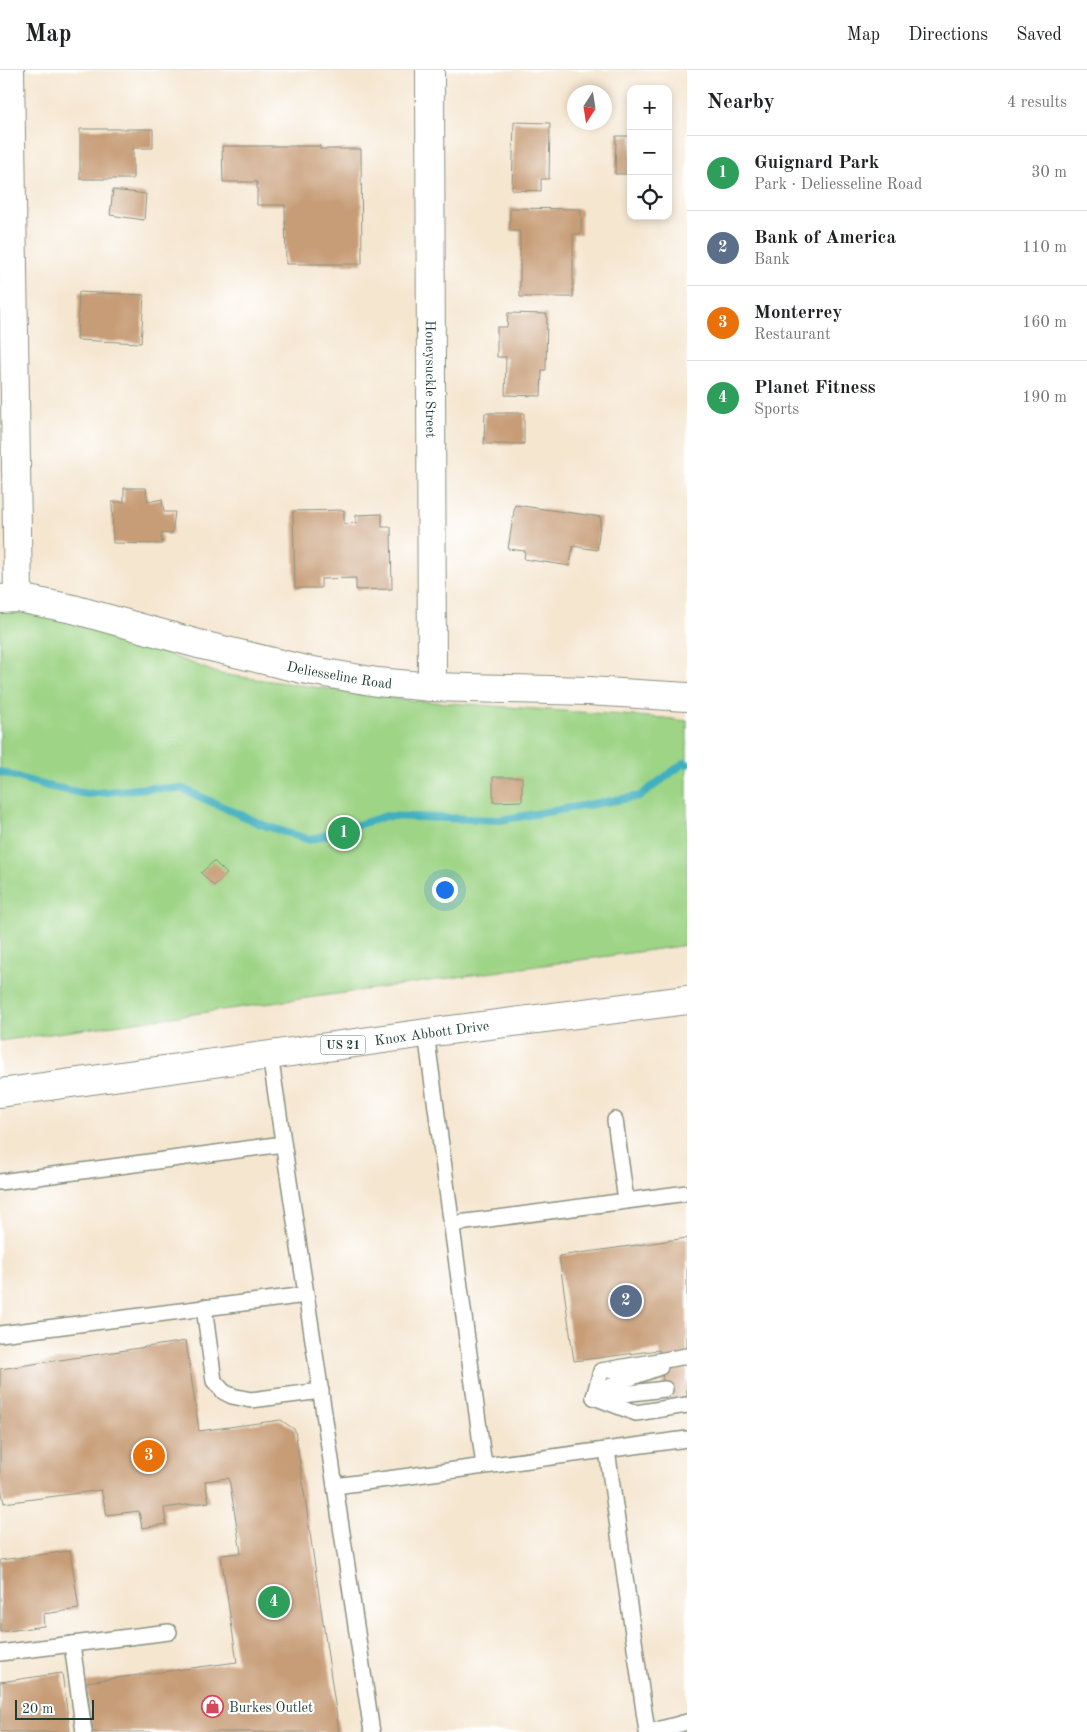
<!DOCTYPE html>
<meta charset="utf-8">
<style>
:root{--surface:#fff;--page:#f6f6f6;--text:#202124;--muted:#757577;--line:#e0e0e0;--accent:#7c3aed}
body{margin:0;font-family:"Old Standard TT",serif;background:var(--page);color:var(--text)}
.controls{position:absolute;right:15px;top:15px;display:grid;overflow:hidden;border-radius:10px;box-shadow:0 2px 8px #0003}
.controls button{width:45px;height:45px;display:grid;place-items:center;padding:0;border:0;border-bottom:1px solid var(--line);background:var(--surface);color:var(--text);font:25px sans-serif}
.compass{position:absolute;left:567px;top:15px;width:45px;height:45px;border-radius:50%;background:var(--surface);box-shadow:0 2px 8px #0003;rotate:192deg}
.scale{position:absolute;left:15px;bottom:12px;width:79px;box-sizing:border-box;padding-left:5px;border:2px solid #1f3d34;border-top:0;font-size:14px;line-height:18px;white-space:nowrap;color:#1f3d34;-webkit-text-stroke:4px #fff;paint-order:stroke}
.you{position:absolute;left:444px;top:819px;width:18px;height:18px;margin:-12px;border:4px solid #fff;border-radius:50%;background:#1a73e8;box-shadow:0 0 0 8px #1a73e833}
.badge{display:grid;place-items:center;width:32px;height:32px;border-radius:50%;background:var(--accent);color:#fff;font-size:16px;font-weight:700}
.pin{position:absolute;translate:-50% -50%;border:2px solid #fff;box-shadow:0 1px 5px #0006}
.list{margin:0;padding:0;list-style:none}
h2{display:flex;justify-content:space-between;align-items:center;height:65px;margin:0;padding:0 20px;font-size:21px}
h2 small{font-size:16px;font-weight:400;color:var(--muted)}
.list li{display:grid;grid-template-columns:32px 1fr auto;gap:15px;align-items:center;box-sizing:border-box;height:75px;padding:0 20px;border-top:1px solid var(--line)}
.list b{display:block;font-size:19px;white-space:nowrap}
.list p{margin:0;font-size:16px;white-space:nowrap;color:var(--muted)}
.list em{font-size:16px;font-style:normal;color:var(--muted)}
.icon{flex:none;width:28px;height:28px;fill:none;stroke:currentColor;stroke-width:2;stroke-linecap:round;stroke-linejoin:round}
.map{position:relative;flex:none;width:687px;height:1662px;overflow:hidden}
header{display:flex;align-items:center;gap:30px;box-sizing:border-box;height:70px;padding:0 25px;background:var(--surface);border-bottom:1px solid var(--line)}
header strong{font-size:24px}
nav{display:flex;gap:28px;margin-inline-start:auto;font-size:18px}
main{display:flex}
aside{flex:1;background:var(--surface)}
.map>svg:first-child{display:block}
</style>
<header>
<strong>Map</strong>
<nav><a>Map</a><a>Directions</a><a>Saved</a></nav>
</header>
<main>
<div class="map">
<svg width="687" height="1662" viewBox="0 0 687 1662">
<rect width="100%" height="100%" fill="#fff"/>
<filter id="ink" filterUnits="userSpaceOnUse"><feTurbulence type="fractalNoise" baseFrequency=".02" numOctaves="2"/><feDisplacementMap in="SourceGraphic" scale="10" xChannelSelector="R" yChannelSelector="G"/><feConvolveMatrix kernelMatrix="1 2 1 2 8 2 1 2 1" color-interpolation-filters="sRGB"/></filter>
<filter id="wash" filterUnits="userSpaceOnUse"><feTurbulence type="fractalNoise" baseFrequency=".0096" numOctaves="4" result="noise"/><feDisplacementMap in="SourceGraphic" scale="20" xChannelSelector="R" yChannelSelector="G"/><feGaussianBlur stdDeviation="1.12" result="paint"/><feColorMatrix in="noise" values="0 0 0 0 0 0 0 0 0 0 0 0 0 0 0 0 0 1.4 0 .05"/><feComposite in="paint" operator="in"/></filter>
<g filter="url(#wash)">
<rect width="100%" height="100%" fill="#f5e6d0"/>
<path fill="#9ed486" stroke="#5e885d" d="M18 528 220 604 407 630 664 648 687 651V875L0 971V530Z"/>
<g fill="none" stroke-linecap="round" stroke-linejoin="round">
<path stroke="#41afbe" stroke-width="8" d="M0 702 47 716 87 724 147 718 183 719 263 755 310 770 386 746 500 750 640 726 684 693 687 694"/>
</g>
<g id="blocks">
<g fill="#c79d77">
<path d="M514 52 550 53 549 109H541V121L512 120Z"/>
<path d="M80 59H153V78H133V109H80Z"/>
<path d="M616 66H631V104H615Z"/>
<path d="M222 76H320V79H361L362 194H286L285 135H257V112H223Z"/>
<path d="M113 120 146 124 144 150 110 145Z"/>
<path d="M510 138 581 139V164H573V227H520V161H510Z"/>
<path d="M79 222 144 225 141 273 77 270Z"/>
<path d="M508 243 547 244 546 300H542L541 326 505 325 506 287H497V257H507Z"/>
<path d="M485 343H524V374H484Z"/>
<path d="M124 418H146L148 432 162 429 164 442H175L172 464 161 463 162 474 113 473 112 432H124Z"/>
<path d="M515 435 601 447 597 480 573 476 570 496 524 489 525 481 508 479Z"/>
<path d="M344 440V454L356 453V445L382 444V457H391L392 519 356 520V508L321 509V518H295L293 441Z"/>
<path d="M493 707H522V731L493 732Z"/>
<path d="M214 791 227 804 214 816 201 803Z"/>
<path d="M687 1168V1338L667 1341 659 1280 574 1291 559 1186Z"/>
<path d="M186 1271 199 1361 281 1350 295 1360 339 1662H93L86 1612 237 1592 221 1485 241 1483 229 1408 205 1411 209 1432 164 1438 166 1454 142 1458 139 1441 107 1445 101 1420 4 1433 0 1412V1299Z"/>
<path d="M70 1481 79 1539 43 1544 44 1556 0 1562V1490Z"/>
<path d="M62 1603 70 1662H0V1612Z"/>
</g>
</g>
</g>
<g filter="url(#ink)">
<use href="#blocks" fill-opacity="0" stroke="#8a9282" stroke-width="1"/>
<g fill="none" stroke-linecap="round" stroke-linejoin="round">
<defs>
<g id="service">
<path d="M426 963 484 1396"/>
<path d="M270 985 372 1662"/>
<path d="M615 1050 626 1131"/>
<path d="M0 1112 283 1074"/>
<path d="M451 1154 687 1123"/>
<path d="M204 1237 214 1311 224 1322 232 1326 251 1330 321 1321"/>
<path d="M0 1264 306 1225"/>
<path d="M594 1327 601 1301 687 1286"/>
<path d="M594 1327 616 1313 660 1297"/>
<path d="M594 1327 636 1343 687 1335"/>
<path d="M598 1327 665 1319"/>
<path d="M607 1380 647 1662"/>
<path d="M335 1416 687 1369"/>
<path d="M72 1574 84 1662"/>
<path d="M0 1583 169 1562"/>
<path d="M650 1662 687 1652"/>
</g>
<g id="minor">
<path d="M10 0 18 528"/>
<path id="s1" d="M430 0 432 617"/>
<path id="s2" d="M0 529 18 528 73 539 202 575 302 599 377 612 432 617 588 621 687 627"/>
</g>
<g id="primary">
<path id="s3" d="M0 1023 426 963 687 930"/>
</g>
</defs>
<use href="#service" stroke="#8a9282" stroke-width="18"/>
<use href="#minor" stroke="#8a9282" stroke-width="30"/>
<use href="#primary" stroke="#8a9282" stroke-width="30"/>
<use href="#service" stroke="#fff" stroke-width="15"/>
<use href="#minor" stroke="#fff" stroke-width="28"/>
<use href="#primary" stroke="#fff" stroke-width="28"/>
</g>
</g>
<defs>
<symbol id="shop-ring" viewBox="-11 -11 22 22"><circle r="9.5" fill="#fff" stroke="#d1495b" stroke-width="1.5"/><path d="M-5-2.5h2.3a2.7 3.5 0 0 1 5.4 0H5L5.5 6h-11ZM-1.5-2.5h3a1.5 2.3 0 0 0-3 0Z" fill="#d1495b"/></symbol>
</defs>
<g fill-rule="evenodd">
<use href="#shop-ring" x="200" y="1624" width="25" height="25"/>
</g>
<g text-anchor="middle" stroke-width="4.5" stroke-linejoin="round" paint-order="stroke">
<rect fill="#fff" stroke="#627771" stroke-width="1" x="320.5" y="965.5" width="45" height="19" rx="4"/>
<g font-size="12" font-weight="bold" fill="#1f3d34">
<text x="343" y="979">US 21</text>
</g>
<g font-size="14" fill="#1f3d34" stroke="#fff">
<text dy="5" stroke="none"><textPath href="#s1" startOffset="309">Honeysuckle Street</textPath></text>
<text dy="5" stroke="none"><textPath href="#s2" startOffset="349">Deliesseline Road</textPath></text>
<text dy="5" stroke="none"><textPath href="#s3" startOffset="436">Knox Abbott Drive</textPath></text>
</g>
<g font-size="14" fill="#1f3d34" stroke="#fff" text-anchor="start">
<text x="229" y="1642">Burkes Outlet</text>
</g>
</g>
</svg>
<div class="controls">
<button>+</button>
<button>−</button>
<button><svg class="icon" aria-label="locate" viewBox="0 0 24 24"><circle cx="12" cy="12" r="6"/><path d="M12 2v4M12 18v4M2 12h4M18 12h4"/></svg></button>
</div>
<svg class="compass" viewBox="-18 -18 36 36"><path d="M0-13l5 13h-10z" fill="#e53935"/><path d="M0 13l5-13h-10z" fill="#757577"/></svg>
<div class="scale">20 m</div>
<div class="you"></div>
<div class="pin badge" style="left:344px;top:763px;background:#2e9e5b">1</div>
<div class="pin badge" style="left:626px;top:1231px;background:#5c6f8a">2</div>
<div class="pin badge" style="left:149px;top:1386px;background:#e8710a">3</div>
<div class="pin badge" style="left:274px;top:1532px;background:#2e9e5b">4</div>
</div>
<aside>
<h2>Nearby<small>4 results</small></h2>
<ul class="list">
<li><span class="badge" style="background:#2e9e5b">1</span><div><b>Guignard Park</b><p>Park · Deliesseline Road</p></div><em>30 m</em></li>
<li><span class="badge" style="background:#5c6f8a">2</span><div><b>Bank of America</b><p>Bank</p></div><em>110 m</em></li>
<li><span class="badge" style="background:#e8710a">3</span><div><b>Monterrey</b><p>Restaurant</p></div><em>160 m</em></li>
<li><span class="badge" style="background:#2e9e5b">4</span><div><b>Planet Fitness</b><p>Sports</p></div><em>190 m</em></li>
</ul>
</aside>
</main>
